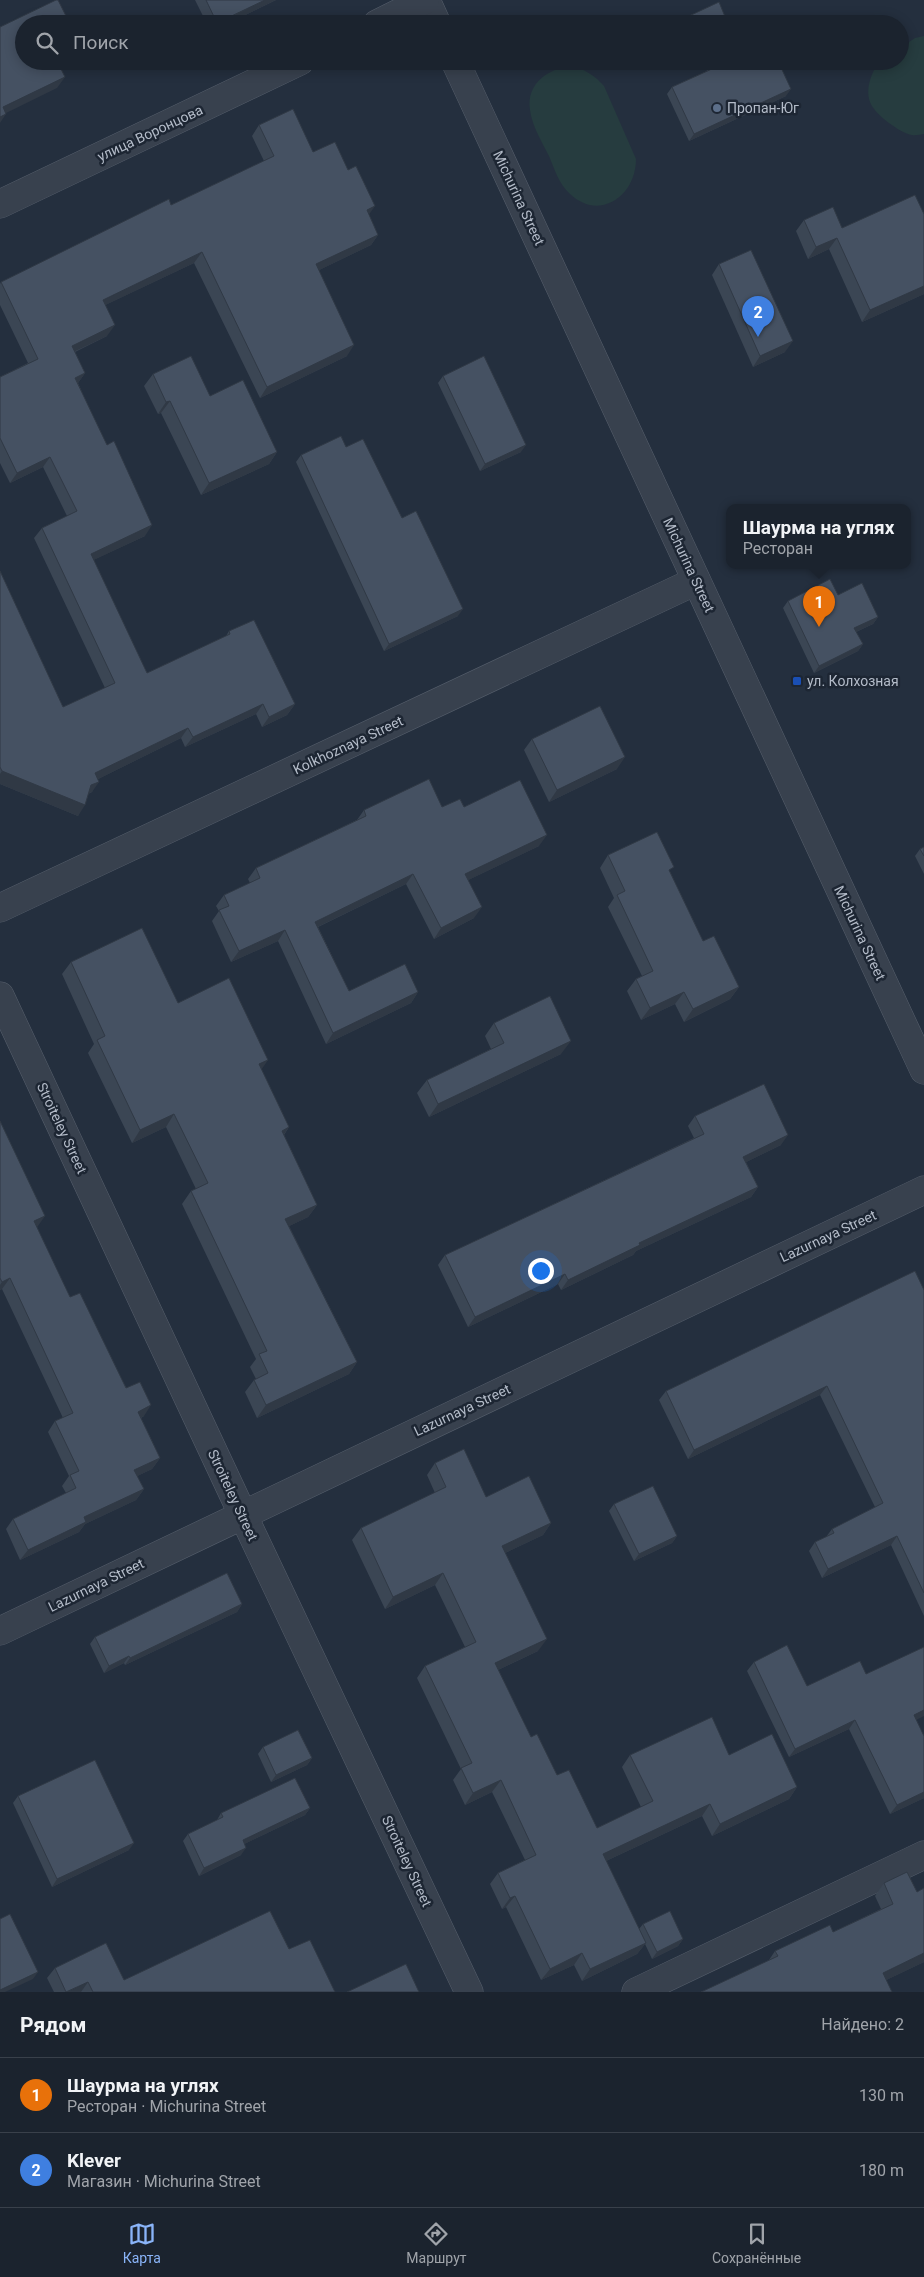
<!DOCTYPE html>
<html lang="ru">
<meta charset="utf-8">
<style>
:root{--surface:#1b232e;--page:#242b36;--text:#f1f3f6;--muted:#a0a4aa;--line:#39404a;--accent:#8ab4f8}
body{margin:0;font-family:Roboto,sans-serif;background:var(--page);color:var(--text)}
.you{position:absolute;left:540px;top:1270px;width:18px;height:18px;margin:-12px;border:4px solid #fff;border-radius:50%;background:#1a73e8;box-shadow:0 0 0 8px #1a73e833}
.badge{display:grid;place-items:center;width:32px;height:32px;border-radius:50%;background:var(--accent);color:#fff;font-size:16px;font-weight:700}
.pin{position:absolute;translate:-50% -41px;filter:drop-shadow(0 1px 2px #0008)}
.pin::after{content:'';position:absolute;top:26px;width:18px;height:15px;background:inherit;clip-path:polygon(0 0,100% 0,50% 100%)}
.popup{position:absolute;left:726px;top:504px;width:185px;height:65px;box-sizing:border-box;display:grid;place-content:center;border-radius:10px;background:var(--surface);filter:drop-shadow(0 1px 4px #0005);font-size:16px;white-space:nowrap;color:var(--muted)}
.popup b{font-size:19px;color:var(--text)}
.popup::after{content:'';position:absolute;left:50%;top:100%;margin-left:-10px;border:10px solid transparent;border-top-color:var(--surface)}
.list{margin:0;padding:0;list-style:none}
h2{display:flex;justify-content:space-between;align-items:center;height:65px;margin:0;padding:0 20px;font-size:21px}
h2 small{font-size:16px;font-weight:400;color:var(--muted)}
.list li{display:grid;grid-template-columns:32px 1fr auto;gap:15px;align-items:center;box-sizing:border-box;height:75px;padding:0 20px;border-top:1px solid var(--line)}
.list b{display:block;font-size:19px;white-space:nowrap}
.list p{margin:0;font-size:16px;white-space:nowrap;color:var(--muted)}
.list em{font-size:16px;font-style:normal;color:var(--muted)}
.icon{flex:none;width:28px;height:28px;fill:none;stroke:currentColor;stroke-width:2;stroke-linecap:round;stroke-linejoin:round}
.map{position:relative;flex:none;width:924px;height:1992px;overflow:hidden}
.search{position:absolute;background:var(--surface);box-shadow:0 2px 12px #0003;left:15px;right:15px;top:15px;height:55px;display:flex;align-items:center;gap:12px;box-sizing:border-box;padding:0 18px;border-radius:28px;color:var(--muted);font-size:19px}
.sheet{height:215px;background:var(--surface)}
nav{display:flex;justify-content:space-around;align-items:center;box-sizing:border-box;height:70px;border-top:1px solid var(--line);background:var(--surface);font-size:14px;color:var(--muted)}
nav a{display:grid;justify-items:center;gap:2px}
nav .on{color:var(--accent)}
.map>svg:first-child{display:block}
</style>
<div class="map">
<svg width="924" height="1992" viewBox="0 0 924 1992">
<rect width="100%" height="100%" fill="#242f3e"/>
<g fill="#263c3f">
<path d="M924 36V134C921 134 916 136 912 135 900 133 874 114 870 102 865 88 872 71 880 61H900V48L915 38Z"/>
<path d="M572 66C586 70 594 75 604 86L636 159C636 197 598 222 569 193 559 184 554 168 549 156 542 142 532 126 530 110 526 83 549 68 572 66Z"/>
</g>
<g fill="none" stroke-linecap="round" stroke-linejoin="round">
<defs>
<g id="minor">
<path d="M426 0 437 24"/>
<path d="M377 24 425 0"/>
<path d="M455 61 924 1070"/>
<path d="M0 204 300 61"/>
<path d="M0 908 696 581"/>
<path d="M0 996 243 1515 469 1992"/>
<path d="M0 1631 924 1190"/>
<path d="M636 1992 924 1855"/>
</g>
</defs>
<use href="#minor" stroke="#565f6c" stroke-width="29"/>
<use href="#minor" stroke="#38414e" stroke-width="28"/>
</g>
<g fill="#3b4654">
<path d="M195 0H276L227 24H207Z"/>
<path d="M689 16 728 24H684Z"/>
<path d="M702 61H778L786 96 689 141 667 94 672 87 707 71Z"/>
<path d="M259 125 313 152 369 215 378 235 371 245 319 270 347 356 260 398 194 263 105 305 107 336 75 352 85 373 78 383 145 536 93 560 147 673 226 636 229 631 295 704 287 715 262 727 256 714 185 747 181 738 98 779 92 792 88 794 78 816 0 784V571L63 707 105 688 34 538 42 528 67 516 43 467 10 483 0 463V377L28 363 0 305V284L1 282 171 205 264 161 252 136Z"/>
<path d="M924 214V294L862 322 829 249 808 259 796 231 804 220 842 228Z"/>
<path d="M719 264 785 352 753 367 712 275Z"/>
<path d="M153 374 210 396 277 452 269 464 201 495 161 413 158 414 144 386Z"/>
<path d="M443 376 521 452 480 471 438 383Z"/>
<path d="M346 447 402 518 458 616 384 651 296 462 301 455Z"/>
<path d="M838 595 878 617 873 624 856 632 863 644 858 651 814 673 783 608 788 601Z"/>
<path d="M532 739 617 769 549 802 524 750Z"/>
<path d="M442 807H464L539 846 468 880 474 918 434 939 406 884 318 927 349 991 418 992 411 1003 326 1044 278 941 231 962 212 921 219 911 216 906 224 895 250 883 248 879 256 868 357 820 364 810Z"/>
<path d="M924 847V874L915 856 920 849Z"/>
<path d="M608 855 670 872 703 941 739 987 730 999 684 1022 675 1004 641 1020 627 991 636 979 642 976 608 907 614 898 600 868Z"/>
<path d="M71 962 178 1003 261 1069 289 1127 284 1135 317 1205 308 1217 289 1226 357 1362 349 1374 257 1418 245 1392 254 1380 256 1379 250 1367 256 1359 182 1204 191 1191 196 1189 166 1127 132 1143 88 1053 94 1044 62 974Z"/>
<path d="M494 1023 561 1054 429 1117 417 1093 427 1080 491 1049 485 1036Z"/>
<path d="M695 1116 781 1145 746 1162 758 1187 751 1197 636 1251 633 1255 561 1290 558 1284 468 1327 438 1265 445 1255 694 1138 688 1126Z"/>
<path d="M0 1121 38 1226 36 1227 70 1297 144 1416 141 1418 160 1458 152 1469 137 1476 144 1489 136 1500 85 1524 79 1532 20 1560 6 1529 13 1519 66 1493 62 1486 69 1476 48 1432 55 1421 63 1418 2 1289 0 1290Z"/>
<path d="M924 1290V1616L891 1545 822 1578 809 1551 815 1542 826 1537 832 1529 875 1507 820 1395 688 1459 659 1400 666 1391Z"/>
<path d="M435 1463 486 1497 551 1523 543 1535 505 1553 538 1651 498 1670 531 1737 557 1775 597 1828 641 1807 622 1767 630 1755H729L797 1787 789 1799 712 1836 702 1816 606 1861 639 1929 643 1924 683 1939 678 1946 652 1959 645 1944 637 1954 582 1981 574 1965 541 1980 506 1907 502 1909 490 1884 498 1873 525 1860 492 1792 465 1805 453 1780 461 1769 417 1678 425 1666 465 1647 435 1585 385 1609 352 1540 361 1528 435 1493 427 1475Z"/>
<path d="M614 1504 677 1536 672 1543 634 1561 609 1511Z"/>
<path d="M242 1604 237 1612 125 1665 124 1663 104 1673 90 1644 95 1637Z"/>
<path d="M754 1662 807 1686 866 1674 916 1720 924 1798 890 1814 849 1729 789 1757 747 1671Z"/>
<path d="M263 1747 312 1758 307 1765 271 1782 258 1754Z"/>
<path d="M18 1796 129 1850 52 1887 13 1803Z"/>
<path d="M310 1808 305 1815 244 1844 241 1855 199 1876 183 1841 188 1834 217 1820 221 1813Z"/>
<path d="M884 1883 917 1892 924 1888V1962L886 1980 769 1960 775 1951 833 1932 881 1909 875 1896Z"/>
<path d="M289 1949 335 1992H54L47 1978 55 1968 124 1980Z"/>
</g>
<g fill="#303945">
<path d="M265 0H276L227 24H217Z"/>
<path d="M55 61H67L48 70Z"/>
<path d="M65 77 57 88 0 116 3 107Z"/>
<path d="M791 89 786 96 689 141 694 134Z"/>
<path d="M6 114 0 123V117Z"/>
<path d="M375 206 368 216 367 210Z"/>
<path d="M378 235 371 245 309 275 316 264Z"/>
<path d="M837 238 829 249 808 259 816 247Z"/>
<path d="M202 252 194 263 95 310 103 300Z"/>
<path d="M924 286V294L862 322 870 310Z"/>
<path d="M115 325 107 336 65 356 72 346Z"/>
<path d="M793 341 785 352 753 367 760 356Z"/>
<path d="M354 345 347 356 260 398 267 387Z"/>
<path d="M85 373 78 383 75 378Z"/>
<path d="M170 401 161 413 158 414 166 402Z"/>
<path d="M526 445 521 452 480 471 485 464Z"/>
<path d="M277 452 269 464 201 495 209 483Z"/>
<path d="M50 457 43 467 10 483 17 473Z"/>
<path d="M152 525 145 536 83 565 91 554Z"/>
<path d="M463 609 458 616 384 651 389 644Z"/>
<path d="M878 617 873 624 849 635 854 628Z"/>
<path d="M863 644 858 651 814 673 819 666Z"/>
<path d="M263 704 256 714 185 747 193 737Z"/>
<path d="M295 704 287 715 262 727 269 717Z"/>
<path d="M188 728 181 738 88 784 95 773Z"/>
<path d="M625 757 617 769 549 802 557 790Z"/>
<path d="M2 771 85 805 78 816 0 784V774Z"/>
<path d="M99 782 92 792 83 796 91 785Z"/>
<path d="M547 835 539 846 458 885 465 874Z"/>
<path d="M413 874 406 884 307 932 315 922Z"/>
<path d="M482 907 474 918 434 939 441 928Z"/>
<path d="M285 930 278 941 231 962 239 951Z"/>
<path d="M739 987 730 999 684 1022 693 1009Z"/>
<path d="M418 992 411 1003 326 1044 333 1033Z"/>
<path d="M684 992 675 1004 641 1020 650 1008Z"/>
<path d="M571 1041 561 1054 429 1117 438 1104Z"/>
<path d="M268 1060 259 1073V1064Z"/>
<path d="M174 1114 166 1127 132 1143 140 1130Z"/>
<path d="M289 1127 280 1140 282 1131Z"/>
<path d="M788 1135 781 1145 736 1167 743 1157Z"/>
<path d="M758 1187 751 1197 636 1251 633 1255 561 1290 568 1280 639 1243Z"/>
<path d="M317 1205 308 1217 277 1232 285 1219Z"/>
<path d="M45 1216 38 1226 26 1232 34 1221Z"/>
<path d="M565 1274 558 1284 468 1327 475 1317Z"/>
<path d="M10 1278 2 1289 0 1290V1285L2 1282Z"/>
<path d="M357 1362 349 1374 257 1418 266 1405Z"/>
<path d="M827 1386 820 1395 688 1459 694 1450Z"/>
<path d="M151 1405 144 1416 130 1423 138 1412Z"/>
<path d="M160 1458 152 1469 127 1481 134 1470Z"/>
<path d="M144 1489 136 1500 85 1524 79 1532 20 1560 28 1550 84 1517Z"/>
<path d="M551 1523 543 1535 494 1558 502 1546Z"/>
<path d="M677 1536 672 1543 634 1561 639 1554Z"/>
<path d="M897 1536 891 1545 822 1578 828 1569Z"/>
<path d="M443 1573 435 1585 385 1609 393 1597Z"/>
<path d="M242 1604 237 1612 125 1665 130 1658Z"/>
<path d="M547 1639 538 1651 487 1675 495 1663Z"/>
<path d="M129 1656 124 1663 104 1673 109 1666Z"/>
<path d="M924 1710V1716L908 1724 914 1715Z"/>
<path d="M855 1720 849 1729 789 1757 795 1749Z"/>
<path d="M312 1758 307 1765 271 1782 276 1775Z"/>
<path d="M501 1780 492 1792 465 1805 473 1793Z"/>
<path d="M797 1787 789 1799 712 1836 720 1824Z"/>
<path d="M924 1792V1798L890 1814 897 1805Z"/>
<path d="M710 1804 702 1816 595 1866 603 1854Z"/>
<path d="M310 1808 305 1815 238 1847 243 1840Z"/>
<path d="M134 1843 129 1850 52 1887 57 1879Z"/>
<path d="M246 1848 241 1855 199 1876 204 1868Z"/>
<path d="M515 1896 506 1907 502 1909 510 1898Z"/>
<path d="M683 1939 678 1946 652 1959 657 1952Z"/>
<path d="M646 1943 637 1954 582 1981 590 1969Z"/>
<path d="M582 1953 574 1965 541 1980 550 1969Z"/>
<path d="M924 1953V1962L874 1986 883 1973Z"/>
<path d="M38 1972 33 1979 5 1992H0V1990Z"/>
<path d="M88 1982 81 1992H67Z"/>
</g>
<g fill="#455162" stroke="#303945">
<path d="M56 0H58L70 24H24V61H57L65 77 3 107 6 114 0 117V27Z"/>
<path d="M206 0H265L217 23Z"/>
<path d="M719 2 728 24H693L689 16Z"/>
<path d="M710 61H778L791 89 694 134 672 87 714 68Z"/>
<path d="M293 109 313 152 335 142 348 170 356 166 375 206 367 210 378 235 316 264 354 345 267 387 202 252 103 300 115 325 72 346 85 373 75 378 107 445 114 441 152 525 91 554 147 673 230 634 229 631 254 620 295 704 269 717 263 704 193 737 188 728 95 773 99 782 91 785 85 805 2 771 0 767V571L63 707 115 683 42 528 77 511 50 457 17 473 0 438V377L38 359 1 282 169 199 171 205 274 156 259 125Z"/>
<path d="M915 195 924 214V286L870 310 837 238 816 247 804 220 833 207 842 228Z"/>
<path d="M751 250 793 341 760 356 719 264Z"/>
<path d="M191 356 210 396 243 380 277 452 209 483 170 401 166 402 153 374Z"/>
<path d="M484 356 526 445 485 464 443 376Z"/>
<path d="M341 436 346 447 363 439 402 518 416 511 463 609 389 644 301 455Z"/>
<path d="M830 579 838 595 862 583 878 617 854 628 863 644 819 666 788 601Z"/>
<path d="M600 706 625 757 557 790 532 739Z"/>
<path d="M429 779 442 807 460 799 464 807 520 780 547 835 465 874 482 907 441 928 413 874 315 922 349 991 405 964 418 992 333 1033 285 930 239 951 219 910 229 906 224 895 260 878 256 868 366 816 364 810Z"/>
<path d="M657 832 674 867 669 870 703 941 714 936 739 987 693 1009 684 992 650 1008 636 979 653 971 617 895 625 891 608 855Z"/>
<path d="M924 847V856L920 849Z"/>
<path d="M142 928 178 1003 229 978 268 1060 259 1064 289 1127 282 1131 317 1205 285 1219 357 1362 266 1405 254 1380 268 1373 259 1354 267 1351 191 1191 208 1183 174 1114 140 1130 97 1040 105 1036 71 962Z"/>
<path d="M550 996 571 1041 438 1104 427 1080 504 1043 494 1023Z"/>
<path d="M764 1084 788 1135 743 1157 758 1187 639 1243 640 1245 568 1280 565 1274 475 1317 445 1255 704 1134 695 1116Z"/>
<path d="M0 1121 45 1216 34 1221 70 1297 80 1293 126 1388 140 1382 151 1405 138 1412 160 1458 134 1470 144 1489 84 1517 86 1522 28 1550 13 1519 76 1488 70 1475 79 1471 55 1421 73 1413 10 1278 2 1282 0 1278Z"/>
<path d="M915 1271 924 1290V1593L897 1536 828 1569 815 1542 834 1533 832 1529 883 1503 827 1386 694 1450 666 1391Z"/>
<path d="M464 1449 486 1497 529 1476 551 1523 502 1546 547 1639 495 1663 531 1737 537 1734 557 1775 569 1770 597 1828 653 1801 630 1755 712 1717 729 1755 772 1734 797 1787 720 1824 710 1804 603 1854 646 1943 590 1969 582 1953 550 1969 515 1896 510 1898 498 1873 536 1855 501 1780 473 1793 461 1768 472 1763 425 1666 476 1642 443 1573 393 1597 361 1528 446 1487 435 1463Z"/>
<path d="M653 1486 677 1536 639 1554 614 1504Z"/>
<path d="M227 1573 242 1604 130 1658 129 1656 109 1666 95 1637Z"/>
<path d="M787 1645 807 1686 860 1661 866 1674 924 1647V1710L914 1715 924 1736V1792L897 1805 855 1720 795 1749 754 1662Z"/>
<path d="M298 1730 312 1758 276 1775 263 1747Z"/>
<path d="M95 1760 134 1843 57 1879 18 1796Z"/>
<path d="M295 1778 310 1808 243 1840 246 1848 204 1868 188 1834 223 1817 221 1813Z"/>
<path d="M907 1872 917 1892 924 1888V1953L883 1973 892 1992H701L778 1956 775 1951 830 1925 833 1932 893 1904 884 1883Z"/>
<path d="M270 1911 289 1949 310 1940 335 1992H93L88 1982 66 1992 55 1968 106 1943 124 1980Z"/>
<path d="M670 1911 683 1939 657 1952 643 1924Z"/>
<path d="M10 1914 38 1972 0 1990V1919Z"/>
<path d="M406 1964 419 1992H347Z"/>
</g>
<circle fill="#5c6f8a" stroke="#1d2633" stroke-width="2" cx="717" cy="108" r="5"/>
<rect fill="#1a4fb4" stroke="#1d2633" stroke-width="2" x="792" y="676" width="10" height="10" rx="2.5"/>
<g text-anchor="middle" stroke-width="5" stroke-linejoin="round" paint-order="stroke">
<g font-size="14" fill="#b4bcc9" stroke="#1d2633" text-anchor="start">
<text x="727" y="113">Пропан-Юг</text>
<text x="807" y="686">ул. Колхозная</text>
</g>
<g font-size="14" fill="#b4bcc9" stroke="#1d2633">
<text transform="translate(150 133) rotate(-25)" y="5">улица Воронцова</text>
<text transform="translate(519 198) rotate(65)" y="5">Michurina Street</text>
<text transform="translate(689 565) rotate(65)" y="5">Michurina Street</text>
<text transform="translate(348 745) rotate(-25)" y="5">Kolkhoznaya Street</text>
<text transform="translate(860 933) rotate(65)" y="5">Michurina Street</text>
<text transform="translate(62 1128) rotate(65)" y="5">Stroiteley Street</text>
<text transform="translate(828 1236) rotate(-25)" y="5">Lazurnaya Street</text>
<text transform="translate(462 1410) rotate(-25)" y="5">Lazurnaya Street</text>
<text transform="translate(233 1495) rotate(65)" y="5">Stroiteley Street</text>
<text transform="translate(96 1585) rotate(-26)" y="5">Lazurnaya Street</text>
<text transform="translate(407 1861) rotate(65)" y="5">Stroiteley Street</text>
</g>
</g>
</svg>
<div class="you"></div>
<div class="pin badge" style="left:819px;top:627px;background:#e8710a">1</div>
<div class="popup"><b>Шаурма на углях</b>Ресторан</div>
<div class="pin badge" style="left:758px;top:337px;background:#3f7fe0">2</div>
<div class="search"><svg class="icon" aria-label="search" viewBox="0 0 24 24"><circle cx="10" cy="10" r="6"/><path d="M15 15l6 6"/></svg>Поиск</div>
</div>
<section class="sheet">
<h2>Рядом<small>Найдено: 2</small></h2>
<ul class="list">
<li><span class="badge" style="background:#e8710a">1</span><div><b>Шаурма на углях</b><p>Ресторан · Michurina Street</p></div><em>130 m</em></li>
<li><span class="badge" style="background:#3f7fe0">2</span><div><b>Klever</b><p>Магазин · Michurina Street</p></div><em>180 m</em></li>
</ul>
</section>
<nav>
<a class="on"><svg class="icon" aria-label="map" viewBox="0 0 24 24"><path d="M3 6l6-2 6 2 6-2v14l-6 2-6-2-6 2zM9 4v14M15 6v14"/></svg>Карта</a>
<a><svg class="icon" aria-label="directions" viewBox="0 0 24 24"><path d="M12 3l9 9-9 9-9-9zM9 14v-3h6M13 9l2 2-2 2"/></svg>Маршрут</a>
<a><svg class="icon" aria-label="saved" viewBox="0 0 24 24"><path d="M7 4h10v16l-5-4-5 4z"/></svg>Сохранённые</a>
</nav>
